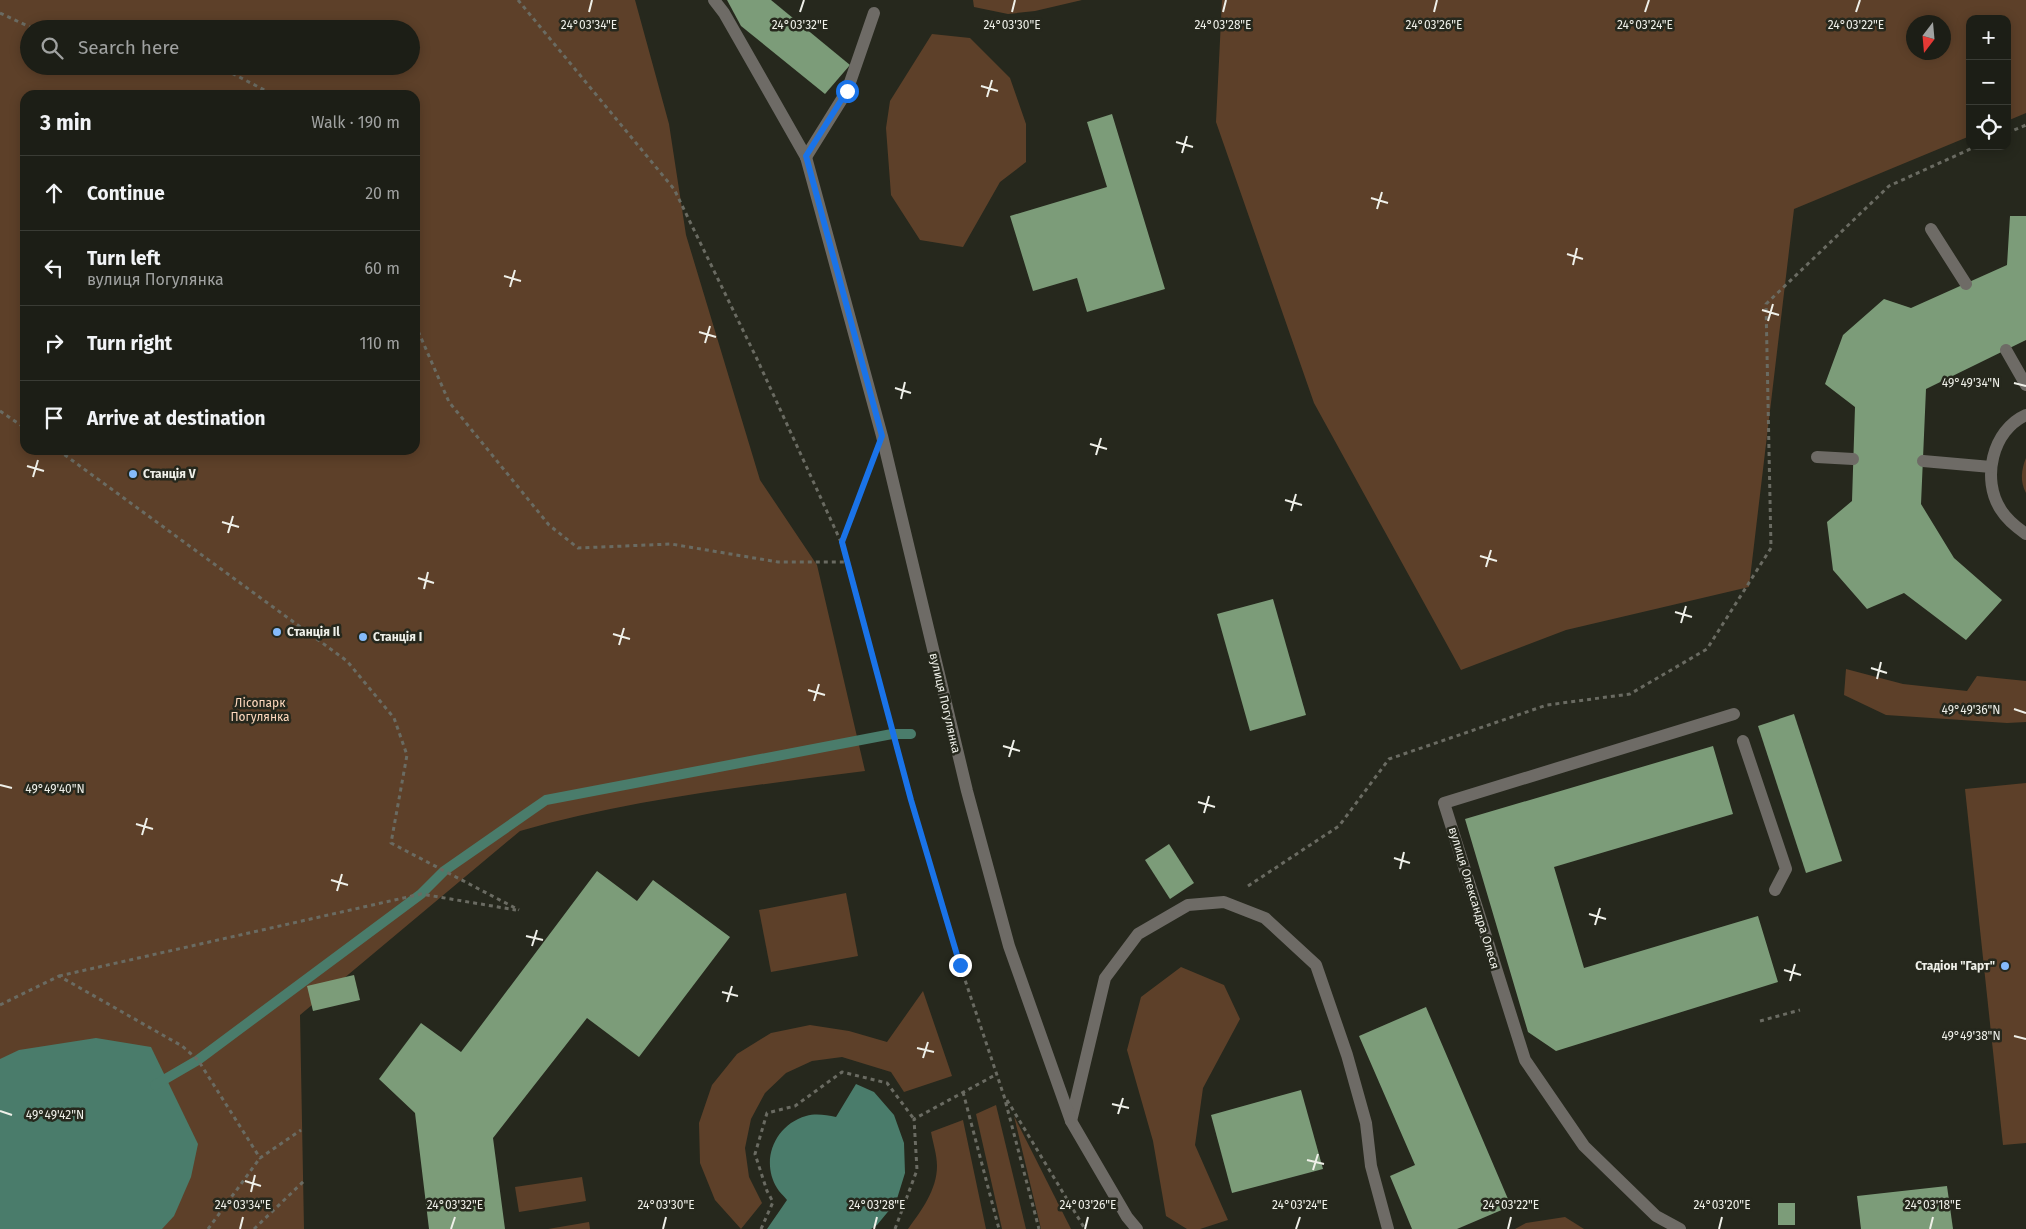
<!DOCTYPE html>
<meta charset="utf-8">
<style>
:root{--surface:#1c1e16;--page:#292b23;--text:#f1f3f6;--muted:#a0a2a1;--line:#3a3c35}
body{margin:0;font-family:"Fira Sans",sans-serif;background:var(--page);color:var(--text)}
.controls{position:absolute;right:15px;top:15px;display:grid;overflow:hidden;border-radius:10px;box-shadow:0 2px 12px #0003}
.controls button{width:45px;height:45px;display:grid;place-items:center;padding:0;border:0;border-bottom:1px solid var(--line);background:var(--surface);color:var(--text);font:25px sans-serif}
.compass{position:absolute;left:1906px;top:15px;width:45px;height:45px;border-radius:50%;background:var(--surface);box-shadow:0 2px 12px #0003;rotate:196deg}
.stop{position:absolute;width:15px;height:15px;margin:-11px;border:4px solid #1a73e8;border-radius:50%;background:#fff}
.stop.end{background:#1a73e8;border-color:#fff;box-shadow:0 1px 5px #0008}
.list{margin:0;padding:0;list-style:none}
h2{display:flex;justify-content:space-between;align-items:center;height:65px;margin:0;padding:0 20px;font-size:21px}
h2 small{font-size:16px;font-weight:400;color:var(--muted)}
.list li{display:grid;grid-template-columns:32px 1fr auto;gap:15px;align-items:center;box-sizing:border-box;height:75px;padding:0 20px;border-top:1px solid var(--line)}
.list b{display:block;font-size:19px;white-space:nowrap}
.list p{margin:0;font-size:16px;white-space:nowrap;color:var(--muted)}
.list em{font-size:16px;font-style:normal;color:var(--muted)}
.icon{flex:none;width:28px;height:28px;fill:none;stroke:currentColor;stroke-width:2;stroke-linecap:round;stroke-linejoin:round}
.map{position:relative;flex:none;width:2026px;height:1229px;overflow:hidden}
.search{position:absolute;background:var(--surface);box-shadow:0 2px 12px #0003;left:20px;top:20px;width:400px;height:55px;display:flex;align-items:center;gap:12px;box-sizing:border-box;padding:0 18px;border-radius:28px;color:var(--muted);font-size:19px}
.panel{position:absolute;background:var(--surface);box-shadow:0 2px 12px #0003;left:20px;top:90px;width:400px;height:365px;border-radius:15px}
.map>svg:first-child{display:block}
</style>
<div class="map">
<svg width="2026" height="1229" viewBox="0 0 2026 1229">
<rect width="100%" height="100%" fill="#26281d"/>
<g fill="#5d4029" fill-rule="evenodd">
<path d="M0 0H635L669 124 686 235 760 480 817 565 865 771C750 786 632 799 520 831L300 1015 304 1229H0ZM29 29H411V66H29ZM25 95H415V450H25Z"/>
<path d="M973 0H1082L1035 11 1008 14 974 7Z"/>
<path d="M1222 0H2026V113L2007 121V19H1970V136L1794 209 1749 587 1566 630 1461 670 1314 403 1216 122ZM1914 22H1944V52H1914Z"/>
<path d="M932 34 970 38 1010 78 1026 124V162L1000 182 963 247 920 240 891 195 886 128 890 101Z"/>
<path d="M2026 458V493C2020 482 2021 470 2026 458Z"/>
<path d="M1846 669 1903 684 1967 691 1977 676 2026 681V722L2007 723 1886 715 1844 695Z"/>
<path d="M2026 783V1143L2003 1145 1965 789Z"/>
<path d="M846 893 858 956 771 972 759 910Z"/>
<path d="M1181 967 1224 985 1240 1019 1203 1088 1195 1145 1228 1220 1200 1229H1187L1166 1216 1153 1141 1127 1050 1141 997Z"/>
<path d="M923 991 952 1076 904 1092 891 1072 842 1057 812 1061 786 1073 765 1093 751 1119 745 1148 749 1177 762 1203 741 1229 715 1200 700 1163 699 1123 712 1085 737 1054 771 1033 810 1025 849 1031 887 1042Z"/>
<path d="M996 1105 1026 1229H1002L976 1114Z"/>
<path d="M1014 1116 1071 1229H1041Z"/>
<path d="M963 1120 986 1229H908C921 1211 937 1190 937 1166 937 1155 933 1143 931 1132Z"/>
<path d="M582 1177 586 1201 519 1212 515 1187Z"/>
<path d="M1565 1217 1584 1229H1515L1526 1223Z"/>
<path d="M589 1222 590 1229H548Z"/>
</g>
<g fill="#4a7c6b">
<path d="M96 1038 151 1047 198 1144 191 1177 174 1216 162 1229H0V1059L19 1050Z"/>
<path d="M856 1084 874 1092 894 1115 904 1143 905 1173 896 1202 877 1225 871 1229H767L787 1200C784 1196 779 1192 777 1188 760 1160 775 1125 806 1116 816 1113 826 1115 836 1117Z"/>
</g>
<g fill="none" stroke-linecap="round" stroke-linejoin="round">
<path stroke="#4a7c6b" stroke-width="10" d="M155 1085 198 1060 421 894 444 871 546 800 892 734H911"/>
</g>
<g fill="#7c9c79">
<path d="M727 0H771L850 65 825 94 741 26Z"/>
<path d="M1112 114 1165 289 1087 312 1077 278 1033 291 1010 216 1107 187 1087 122Z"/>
<path d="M2010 216H2026V340L1926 389 1921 504 1954 558 2002 600 1966 640 1904 593 1867 609 1833 570 1827 522 1852 501 1855 407 1825 384 1843 335 1884 299 1911 308 2007 265Z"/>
<path d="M1273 599 1306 715 1250 731 1217 614Z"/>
<path d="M1794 714 1842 861 1806 873 1758 726Z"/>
<path d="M1713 746 1733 814 1554 867 1584 968 1758 916 1778 982 1556 1051 1528 1032 1465 819Z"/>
<path d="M1169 844 1194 883 1170 899 1145 860Z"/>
<path d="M597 871 637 901 653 880 730 937 639 1057 587 1018 493 1138 505 1229H429L415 1113 379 1079 421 1023 461 1052Z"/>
<path d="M354 975 360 1000 313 1011 307 986Z"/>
<path d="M1426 1007 1511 1206 1457 1229H1412L1390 1176 1415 1165 1359 1036Z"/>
<path d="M1301 1090 1323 1169 1232 1193 1211 1115Z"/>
<path d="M1947 1186 1953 1229H1861L1857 1196Z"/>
<rect x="1778" y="1203" width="17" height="22"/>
</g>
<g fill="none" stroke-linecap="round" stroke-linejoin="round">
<g stroke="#6a6b62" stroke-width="3" stroke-dasharray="4 4" stroke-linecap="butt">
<path d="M518 0 674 189 757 359 841 542 866 477"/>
<path d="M0 13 34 29"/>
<path d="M218 66 274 95"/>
<path d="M2007 133 2026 125"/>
<path d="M415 324 449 402 549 525 578 548 671 544 778 562H845"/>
<path d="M0 411 25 428"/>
<path d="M58 450 347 661 394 718 407 755 391 843 519 910"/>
<path d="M841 542 911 800 960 965 1004 1096 1039 1229"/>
<path d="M1248 886 1339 826 1389 759 1547 705 1630 694 1707 649 1771 548 1766 304 1889 186 1977 146"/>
<path d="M59 976 421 894 516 910"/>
<path d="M0 1005 59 976 182 1046 198 1060 260 1158 301 1130"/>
<path d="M1760 1021 1800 1010"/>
<path d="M963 1092 999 1229"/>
<path d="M1007 1100 1085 1229"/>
<path d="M208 1229 260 1158"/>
<path d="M254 1229 305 1180"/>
<path d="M761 1229 773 1202 767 1191 755 1154 767 1113 795 1106 842 1072 887 1083 914 1119"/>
<path d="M895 1229 917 1170 914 1119 997 1074"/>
</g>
<g stroke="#6e6b66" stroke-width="12">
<path d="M806 157 847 91 874 13"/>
<path d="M1931 229 1966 284"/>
<path d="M2006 350 2026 385"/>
<path d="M2026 415C1992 430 1981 480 2001 510 2007 520 2016 527 2026 534"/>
<path d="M1817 457 1853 459"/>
<path d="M1923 461 1991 467"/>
<path d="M1743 741 1786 869 1775 890"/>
<path d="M1071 1121 1105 978 1138 934 1188 905 1224 902 1265 918 1316 965 1347 1055 1366 1123 1371 1166 1388 1229"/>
<path d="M1680 1229 1656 1216 1584 1146 1525 1060 1444 803 1734 714"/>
</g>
<path stroke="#6e6b66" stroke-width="12" d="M714 0 724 13 806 157"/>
<path stroke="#6e6b66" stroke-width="12" d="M806 157 882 436 967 791 1009 946 1071 1121 1127 1217 1137 1229"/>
</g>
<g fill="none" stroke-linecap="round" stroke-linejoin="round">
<path stroke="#1a73e8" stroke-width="6" d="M847 91 806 156 882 436 842 542 911 800 960 965"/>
</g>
<path fill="none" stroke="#eff0e9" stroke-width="2" d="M589 12 592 0M800 12 804 0M1012 12 1015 0M1223 12 1226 0M1434 12 1437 0M1645 12 1649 0M1856 12 1860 0M981 86 998 91M987 97 992 80M1176 142 1193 147M1182 153 1187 136M1371 198 1388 203M1377 209 1382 192M1567 254 1583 259M1573 265 1577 248M504 276 521 281M510 287 515 270M1762 310 1779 315M1768 321 1773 304M699 332 716 337M705 343 710 326M2014 383 2026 386M895 388 911 393M901 399 905 382M1090 444 1107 449M1096 455 1101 438M27 466 44 471M33 477 38 460M1285 500 1302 505M1291 511 1296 494M222 522 239 527M228 533 233 516M1480 556 1497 561M1486 567 1491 550M418 578 434 583M424 589 428 572M1675 612 1692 617M1681 623 1686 606M613 634 630 639M619 645 624 628M1871 668 1887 673M1877 679 1881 662M808 690 825 695M814 701 819 684M2014 709 2026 713M1003 746 1020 751M1009 757 1014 740M0 785 12 788M1198 802 1215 807M1204 813 1209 796M136 824 153 829M142 835 147 818M1394 858 1410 863M1400 869 1404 852M331 880 348 885M337 891 342 874M1589 914 1606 919M1595 925 1600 908M526 936 543 940M532 946 537 930M1784 970 1801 975M1790 981 1795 964M722 992 738 996M727 1002 732 986M2014 1036 2026 1039M917 1048 934 1052M923 1058 928 1042M1112 1104 1129 1108M0 1111 12 1115M1118 1114 1123 1098M1307 1160 1324 1164M1313 1170 1318 1154M245 1181 261 1186M251 1192 255 1175M240 1229 243 1217M451 1229 455 1217M663 1229 666 1217M874 1229 877 1217M1085 1229 1088 1217M1296 1229 1300 1217M1508 1229 1511 1217M1719 1229 1722 1217M1930 1229 1933 1217"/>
<g fill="#85bbfb" stroke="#26281d" stroke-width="2">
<circle cx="133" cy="474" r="5"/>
<circle cx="277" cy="632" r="5"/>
<circle cx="363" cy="637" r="5"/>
<circle cx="2005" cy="966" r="5"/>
</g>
<g text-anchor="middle" stroke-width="5" stroke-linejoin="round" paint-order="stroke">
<g font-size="12" font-weight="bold" fill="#eff0e9" stroke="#26281d" text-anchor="start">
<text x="143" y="478">Cтанція V</text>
<text x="287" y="636">Cтанція Il</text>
<text x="373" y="641">Cтанція I</text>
<text x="1995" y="970" text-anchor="end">Стадіон "Гарт"</text>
</g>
<g font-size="12" fill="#ffdabf" stroke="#26281d">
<text x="260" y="707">Лісопарк<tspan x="260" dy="14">Погулянка</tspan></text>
</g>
<g font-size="12" fill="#eff0e9" stroke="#26281d">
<text transform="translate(945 703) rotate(77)" y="4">вулиця Погулянка</text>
<text transform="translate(1474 898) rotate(73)" y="4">вулиця Олександра Олеся</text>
</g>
</g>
<g font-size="12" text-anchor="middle" fill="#eff0e9" stroke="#26281d" stroke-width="5" stroke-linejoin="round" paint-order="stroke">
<text x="589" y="29">24°03'34"E</text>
<text x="800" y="29">24°03'32"E</text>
<text x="1012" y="29">24°03'30"E</text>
<text x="1223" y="29">24°03'28"E</text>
<text x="1434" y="29">24°03'26"E</text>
<text x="1645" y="29">24°03'24"E</text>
<text x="1856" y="29">24°03'22"E</text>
<text x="1971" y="387">49°49'34"N</text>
<text x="1971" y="714">49°49'36"N</text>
<text x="55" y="793">49°49'40"N</text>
<text x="1971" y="1040">49°49'38"N</text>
<text x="55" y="1119">49°49'42"N</text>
<text x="243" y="1209">24°03'34"E</text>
<text x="455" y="1209">24°03'32"E</text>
<text x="666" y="1209">24°03'30"E</text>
<text x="877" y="1209">24°03'28"E</text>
<text x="1088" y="1209">24°03'26"E</text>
<text x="1300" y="1209">24°03'24"E</text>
<text x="1511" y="1209">24°03'22"E</text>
<text x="1722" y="1209">24°03'20"E</text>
<text x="1933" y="1209">24°03'18"E</text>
</g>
</svg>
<div class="controls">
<button>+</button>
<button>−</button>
<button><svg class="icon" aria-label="locate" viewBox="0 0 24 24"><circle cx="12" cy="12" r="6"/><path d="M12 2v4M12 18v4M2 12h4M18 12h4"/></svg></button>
</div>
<svg class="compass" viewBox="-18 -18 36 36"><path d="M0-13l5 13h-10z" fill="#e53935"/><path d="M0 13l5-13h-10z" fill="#a0a2a1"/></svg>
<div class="stop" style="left:847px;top:91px"></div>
<div class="stop end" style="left:960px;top:965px"></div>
<div class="search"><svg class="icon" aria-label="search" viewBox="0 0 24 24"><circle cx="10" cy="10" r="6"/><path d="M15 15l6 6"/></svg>Search here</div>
<section class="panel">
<h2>3 min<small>Walk · 190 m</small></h2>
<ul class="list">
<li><svg class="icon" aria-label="ahead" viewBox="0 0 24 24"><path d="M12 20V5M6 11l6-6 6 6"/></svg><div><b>Continue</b></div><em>20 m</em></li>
<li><svg class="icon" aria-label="left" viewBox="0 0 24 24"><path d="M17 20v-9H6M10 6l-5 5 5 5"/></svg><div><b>Turn left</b><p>вулиця Погулянка</p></div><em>60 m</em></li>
<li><svg class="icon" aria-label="right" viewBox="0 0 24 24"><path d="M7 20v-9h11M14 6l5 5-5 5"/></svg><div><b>Turn right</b></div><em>110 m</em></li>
<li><svg class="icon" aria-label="arrive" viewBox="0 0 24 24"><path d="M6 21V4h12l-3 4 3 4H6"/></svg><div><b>Arrive at destination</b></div></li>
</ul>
</section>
</div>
